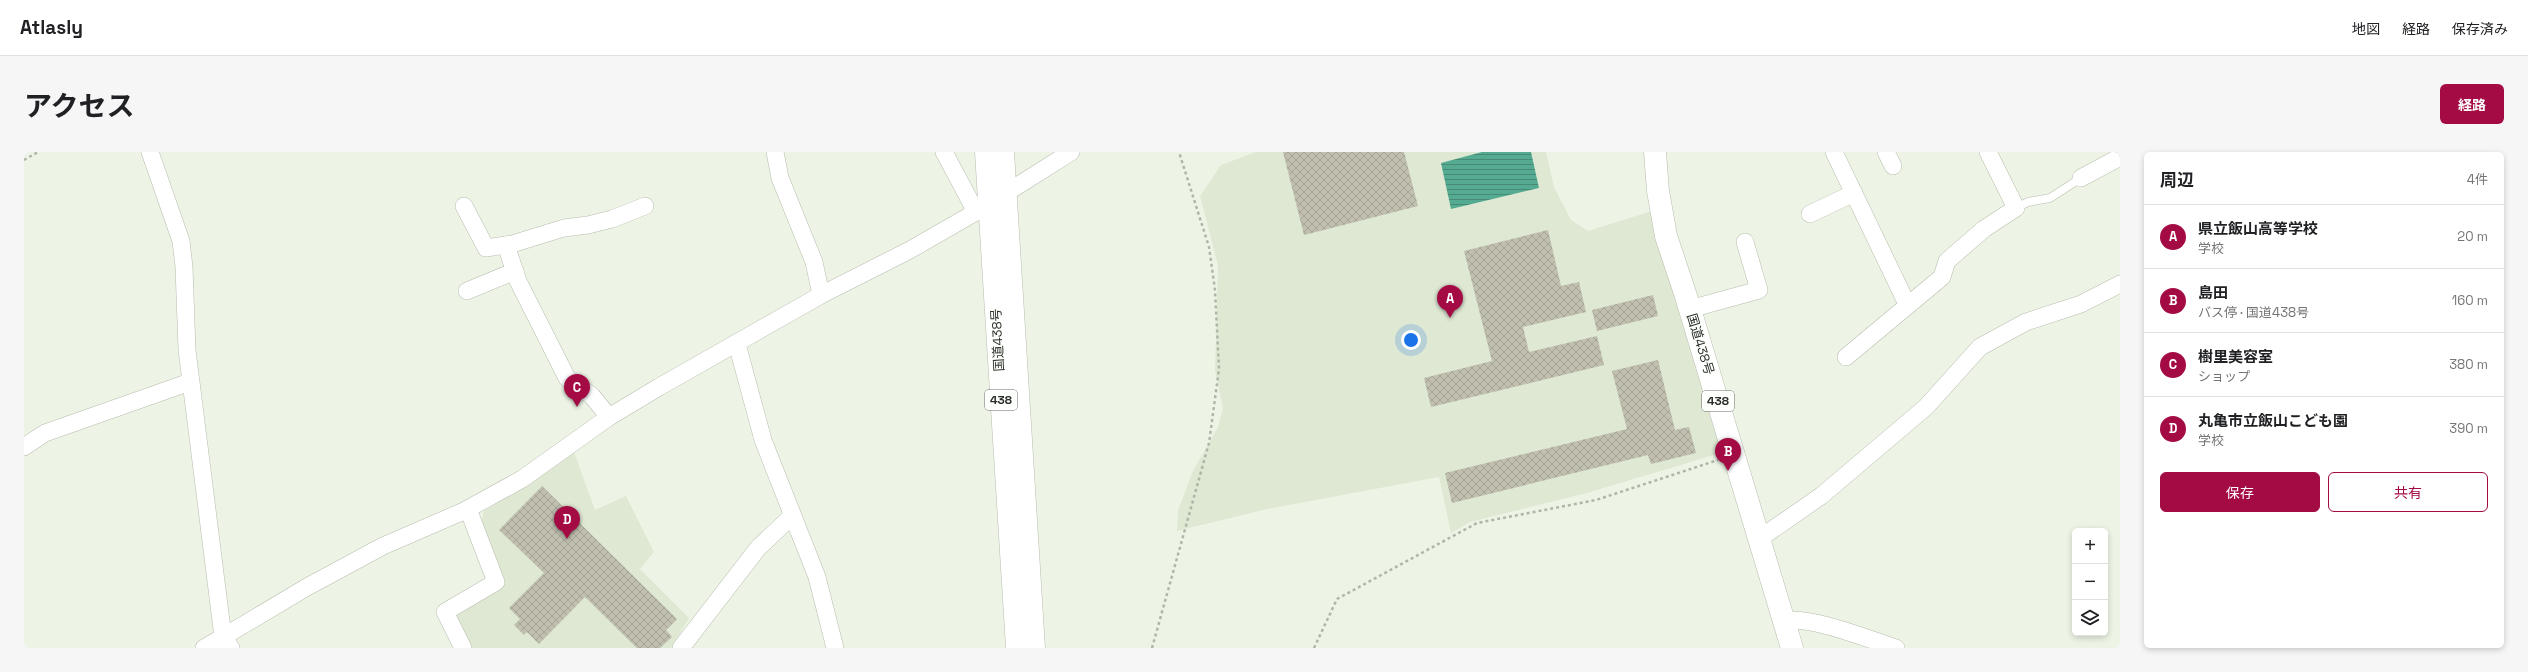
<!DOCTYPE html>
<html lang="ja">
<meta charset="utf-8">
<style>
:root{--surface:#fff;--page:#f6f6f6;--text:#202124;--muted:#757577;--line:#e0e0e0;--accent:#a40b44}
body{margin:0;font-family:"Space Grotesk","Noto Sans JP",sans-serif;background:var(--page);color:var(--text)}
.controls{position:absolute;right:12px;bottom:12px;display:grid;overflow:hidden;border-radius:6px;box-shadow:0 2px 6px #0003}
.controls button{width:36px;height:36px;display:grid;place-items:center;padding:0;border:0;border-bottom:1px solid var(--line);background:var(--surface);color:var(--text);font:20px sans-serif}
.you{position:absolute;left:1387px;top:188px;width:14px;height:14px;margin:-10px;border:3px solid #fff;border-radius:50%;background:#1a73e8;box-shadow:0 0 0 6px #1a73e833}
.badge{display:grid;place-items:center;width:26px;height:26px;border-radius:50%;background:var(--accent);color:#fff;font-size:13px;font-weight:700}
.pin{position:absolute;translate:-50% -33px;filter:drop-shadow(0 1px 2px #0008)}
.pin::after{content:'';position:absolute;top:21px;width:14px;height:12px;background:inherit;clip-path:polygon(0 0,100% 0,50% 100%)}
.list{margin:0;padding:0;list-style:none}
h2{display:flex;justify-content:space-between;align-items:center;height:52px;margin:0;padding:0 16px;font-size:17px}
h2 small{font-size:13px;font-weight:400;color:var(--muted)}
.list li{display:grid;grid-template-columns:26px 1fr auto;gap:12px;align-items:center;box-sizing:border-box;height:64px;padding:0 16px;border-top:1px solid var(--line)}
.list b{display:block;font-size:15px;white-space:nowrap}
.list p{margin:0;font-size:13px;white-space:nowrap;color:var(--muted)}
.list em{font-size:13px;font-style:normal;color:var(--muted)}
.actions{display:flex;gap:8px;padding:12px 16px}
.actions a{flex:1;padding:9px 0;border:1px solid var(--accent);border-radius:6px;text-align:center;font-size:14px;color:var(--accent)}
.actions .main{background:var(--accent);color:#fff}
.icon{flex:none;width:22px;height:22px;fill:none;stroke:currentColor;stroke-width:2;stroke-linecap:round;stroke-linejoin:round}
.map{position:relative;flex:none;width:2096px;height:496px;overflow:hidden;border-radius:6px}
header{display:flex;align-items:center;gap:24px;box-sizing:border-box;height:56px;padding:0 20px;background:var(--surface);border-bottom:1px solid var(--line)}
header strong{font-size:19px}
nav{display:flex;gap:22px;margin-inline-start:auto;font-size:14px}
.intro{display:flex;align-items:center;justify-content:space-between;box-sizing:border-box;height:96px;padding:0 24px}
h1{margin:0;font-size:28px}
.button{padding:10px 18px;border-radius:6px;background:var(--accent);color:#fff;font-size:14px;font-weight:700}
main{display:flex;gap:24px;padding:0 24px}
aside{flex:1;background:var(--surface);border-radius:6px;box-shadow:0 2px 6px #0003}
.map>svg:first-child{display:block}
</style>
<header>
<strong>Atlasly</strong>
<nav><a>地図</a><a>経路</a><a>保存済み</a></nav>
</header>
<div class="intro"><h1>アクセス</h1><a class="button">経路</a></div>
<main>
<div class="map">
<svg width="2096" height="496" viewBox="0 0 2096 496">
<defs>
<pattern id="water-rules" width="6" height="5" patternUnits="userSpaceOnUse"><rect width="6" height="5" fill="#55aa92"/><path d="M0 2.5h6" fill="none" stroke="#478b77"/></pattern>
<pattern id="building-cross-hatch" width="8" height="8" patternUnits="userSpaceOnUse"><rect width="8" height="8" fill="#c0bfb0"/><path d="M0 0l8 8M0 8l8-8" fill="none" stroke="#a5a497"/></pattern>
</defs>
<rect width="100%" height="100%" fill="#edf4e5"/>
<g fill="#dee8d2">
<path d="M1232 0H1522L1530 35 1547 68 1564 79 1628 59 1700 300 1563 341 1446 370 1427 381 1415 325 1243 357 1153 379 1154 358 1169 319 1194 275 1199 256 1191 218 1194 113 1176 44 1197 13Z"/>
<path d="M550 300 571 358 602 344 630 400 616 417 665 466 647 496H446L432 468 436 456 480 436 456 373 460 359 505 333Z"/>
</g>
<path fill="url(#water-rules)" d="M1458 0H1507L1515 36 1427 57 1417 11Z"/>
<g fill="url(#building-cross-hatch)">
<path d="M1259 0H1380L1394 54 1280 83Z"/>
<path d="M1524 78 1537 134 1555 130 1562 160 1499 175 1505 200 1573 184 1580 213 1407 255 1400 226 1468 209 1440 99Z"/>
<path d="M1629 143 1634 164 1573 179 1568 158Z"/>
<path d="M1634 208 1651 278 1665 275 1672 301 1627 312 1624 303 1428 351 1421 321 1603 277 1588 219Z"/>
<path d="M518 334 653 467 642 478 648 485 636 496H613L561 445 515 492 503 480 500 483 490 473 496 467 485 456 520 421 475 378Z"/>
</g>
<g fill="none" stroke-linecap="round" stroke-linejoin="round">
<defs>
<path id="lane" d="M1992 56 2004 50 2026 46 2057 26"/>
<g id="street">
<path d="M126 0 157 89 160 115 163 198 199 485 283 435 359 394 440 359 498 327 585 265 635 235 797 143 884 99 952 60 1047 0"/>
<path d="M751 0 756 26 790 110 797 143"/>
<path d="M920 0 952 60"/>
<path d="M1810 0 1883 152"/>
<path d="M1862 0 1869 14"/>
<path d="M2057 26 2096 5"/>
<path d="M440 54 462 96 488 92 540 76 564 73 588 67 621 54"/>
<path d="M1786 62 1830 41"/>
<path d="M482 93 494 129 543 226 568 244 585 265"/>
<path d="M443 139 491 119"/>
<path d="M1666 157 1735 138 1721 90"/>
<path d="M713 192 739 288 793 425 811 496"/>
<path d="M1822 205 1918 125 1923 109 1960 77 1992 56 1964 0"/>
<path d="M0 295 21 281 166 230"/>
<path d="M1735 387 1797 344 1902 255 1956 195 2002 170 2057 152 2096 132"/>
<path d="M1760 469C1788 464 1844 487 1872 496"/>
<path d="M180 496 199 485 207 496"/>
<path d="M439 496 421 460 472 430 444 357"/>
<path d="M657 496 734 396 768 364"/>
</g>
<g id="highway">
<path d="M962 0 993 496"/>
<path d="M979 0 1010 496"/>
<path d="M1631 0 1634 39 1642 84 1661 141 1768 496"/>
</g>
</defs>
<use href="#lane" stroke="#b7bdaf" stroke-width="9"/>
<use href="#street" stroke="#b7bdaf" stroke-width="18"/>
<use href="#highway" stroke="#b7bdaf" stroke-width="23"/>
<g stroke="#afb5a9" stroke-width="2.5" stroke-dasharray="3 3" stroke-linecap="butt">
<path d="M0 8 14 0"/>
<path d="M1128 496 1185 291 1195 217 1191 138 1185 95 1155 0"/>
<path d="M1290 496 1313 447 1453 371 1572 348 1694 308"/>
</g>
<use href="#lane" stroke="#fff" stroke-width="8"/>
<use href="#street" stroke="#fff" stroke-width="17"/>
<use href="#highway" stroke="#fff" stroke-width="22"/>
</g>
<g text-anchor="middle" stroke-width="3.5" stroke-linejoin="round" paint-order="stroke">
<g fill="#fdfffc" stroke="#6b6d68" stroke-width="1">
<rect x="961" y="238" width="32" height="20" rx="3"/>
<rect x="1678" y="239" width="32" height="20" rx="3"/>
</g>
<g font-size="12" font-weight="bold" fill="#2c2f29">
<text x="977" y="252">438</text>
<text x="1694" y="253">438</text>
</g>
<g font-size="13" fill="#2c2f29" stroke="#fdfffc">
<text transform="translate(973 188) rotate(-93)" y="5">国道438号</text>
<text transform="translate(1677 192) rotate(73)" y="5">国道438号</text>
</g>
</g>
</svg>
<div class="controls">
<button>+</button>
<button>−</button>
<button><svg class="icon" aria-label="layers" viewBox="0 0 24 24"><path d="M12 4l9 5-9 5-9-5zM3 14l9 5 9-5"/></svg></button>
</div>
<div class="you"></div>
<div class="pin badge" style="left:1426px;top:166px">A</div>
<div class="pin badge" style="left:1704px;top:319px">B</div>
<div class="pin badge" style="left:553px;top:255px">C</div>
<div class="pin badge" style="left:543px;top:387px">D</div>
</div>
<aside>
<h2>周辺<small>4件</small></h2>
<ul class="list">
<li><span class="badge">A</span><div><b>県立飯山高等学校</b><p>学校</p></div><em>20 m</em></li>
<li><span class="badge">B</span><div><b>島田</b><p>バス停 · 国道438号</p></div><em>160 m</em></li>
<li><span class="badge">C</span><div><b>樹里美容室</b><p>ショップ</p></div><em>380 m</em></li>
<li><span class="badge">D</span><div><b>丸亀市立飯山こども園</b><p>学校</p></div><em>390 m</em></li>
</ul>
<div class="actions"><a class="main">保存</a><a>共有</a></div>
</aside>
</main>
